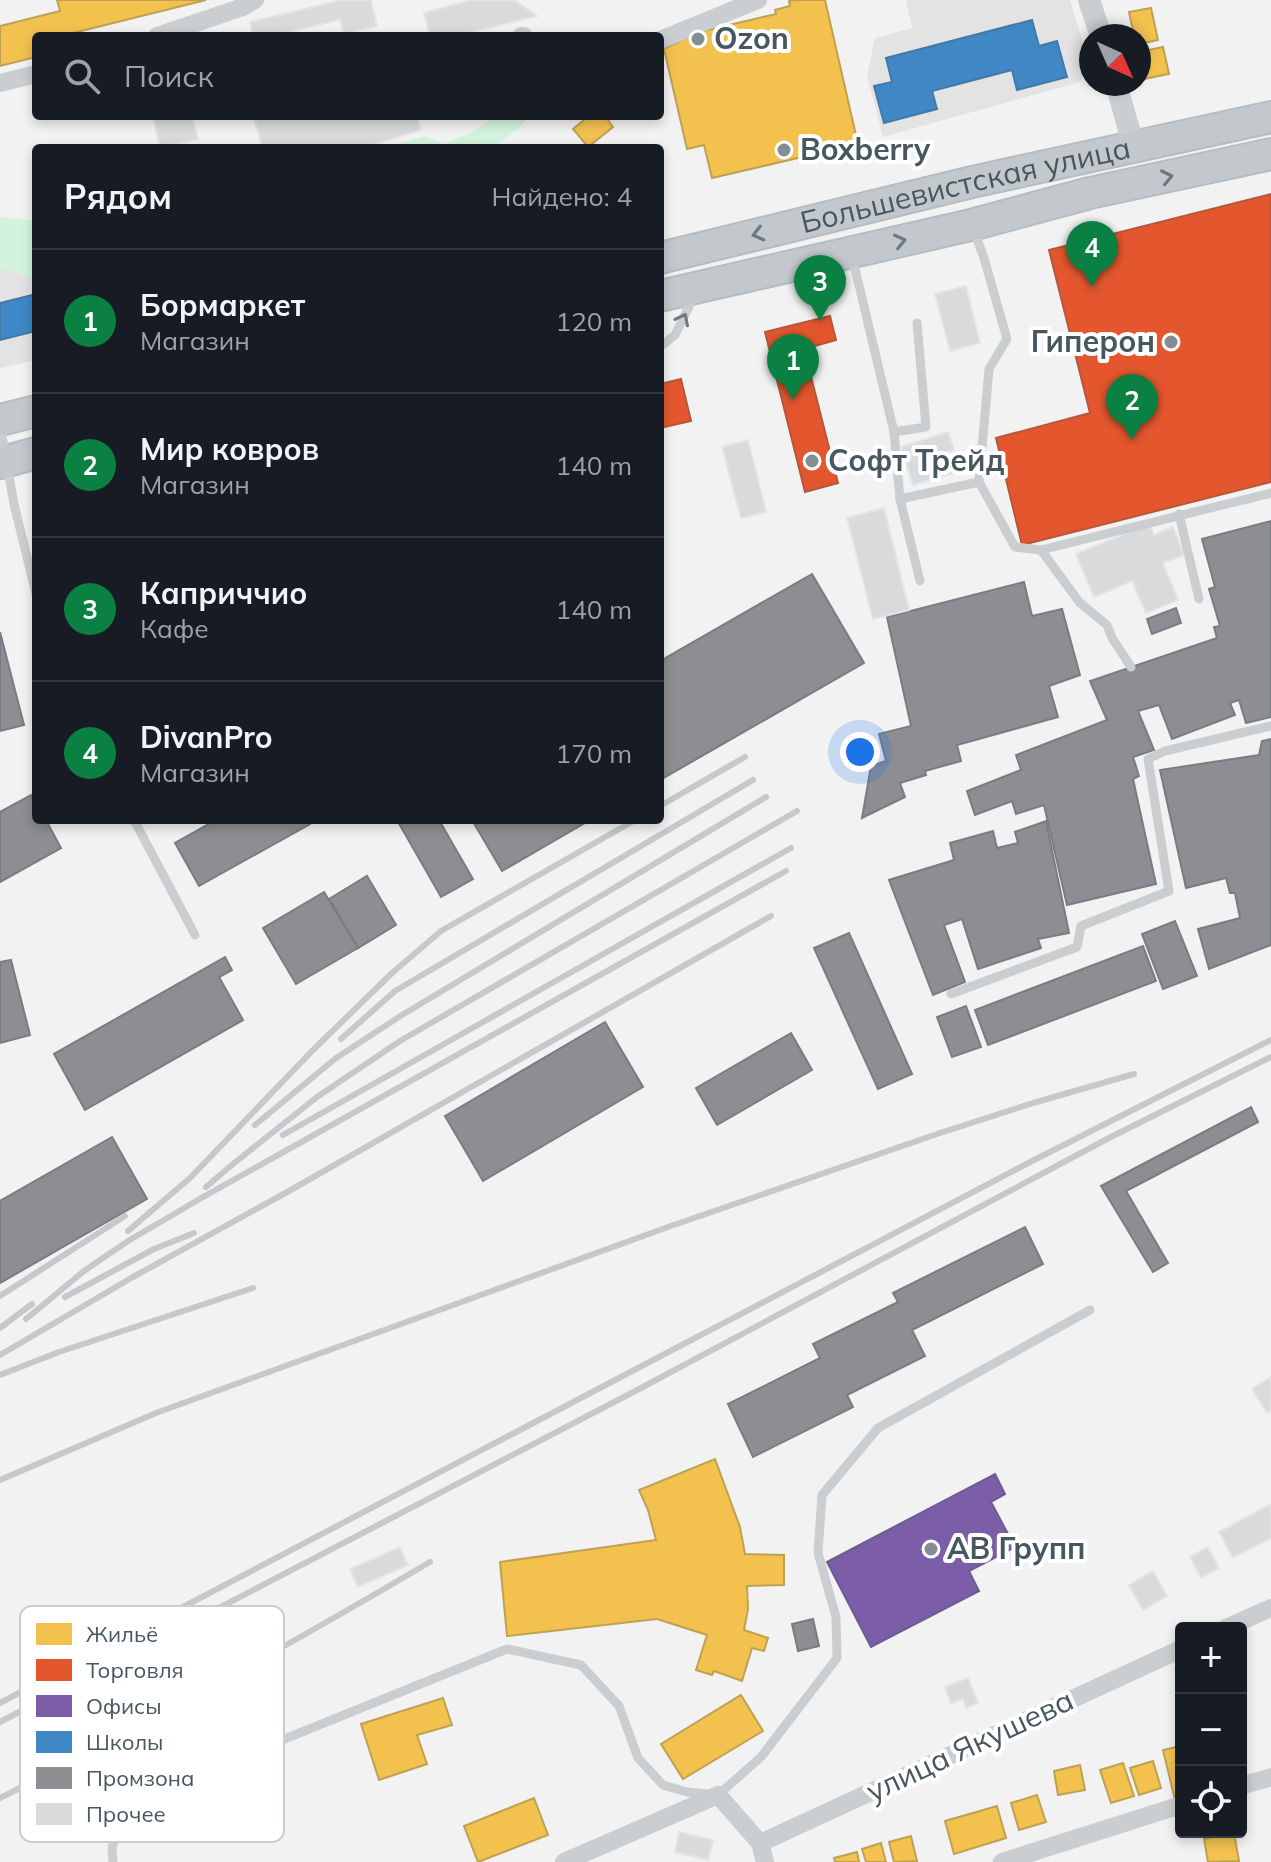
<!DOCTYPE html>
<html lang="ru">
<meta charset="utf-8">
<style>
:root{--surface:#171b24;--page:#242831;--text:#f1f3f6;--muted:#9ea1a6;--line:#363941;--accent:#0b8043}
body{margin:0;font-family:Mulish,sans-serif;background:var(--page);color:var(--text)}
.controls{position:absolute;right:24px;bottom:24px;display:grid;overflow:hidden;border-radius:8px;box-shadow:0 4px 12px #0003}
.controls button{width:72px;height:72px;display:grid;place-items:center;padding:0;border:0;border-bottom:2px solid var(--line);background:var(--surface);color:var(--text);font:40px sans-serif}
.compass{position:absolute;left:1079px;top:24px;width:72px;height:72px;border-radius:50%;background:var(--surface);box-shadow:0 4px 12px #0003;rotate:135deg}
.you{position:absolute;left:860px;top:752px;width:28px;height:28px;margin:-20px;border:6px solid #fff;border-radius:50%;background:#1a73e8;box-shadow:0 0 0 12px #1a73e833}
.badge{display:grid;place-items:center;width:52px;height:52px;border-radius:50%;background:var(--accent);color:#fff;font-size:26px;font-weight:700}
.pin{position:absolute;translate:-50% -66px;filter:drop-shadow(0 2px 4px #0008)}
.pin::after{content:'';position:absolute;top:42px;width:28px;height:24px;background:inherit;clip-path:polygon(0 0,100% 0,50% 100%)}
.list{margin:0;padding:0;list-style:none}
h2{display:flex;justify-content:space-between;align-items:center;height:104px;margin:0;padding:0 32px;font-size:34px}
h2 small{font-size:26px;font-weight:400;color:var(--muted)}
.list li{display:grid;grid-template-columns:52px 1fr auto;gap:24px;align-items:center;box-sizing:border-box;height:144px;padding:0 32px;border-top:2px solid var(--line)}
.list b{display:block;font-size:30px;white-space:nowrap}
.list p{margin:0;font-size:26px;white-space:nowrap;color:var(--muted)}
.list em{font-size:26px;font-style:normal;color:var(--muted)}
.icon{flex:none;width:44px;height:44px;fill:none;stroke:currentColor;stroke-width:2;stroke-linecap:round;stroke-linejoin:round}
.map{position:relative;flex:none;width:1271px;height:1862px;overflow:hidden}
.search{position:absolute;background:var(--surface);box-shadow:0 4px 12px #0003;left:32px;top:32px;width:632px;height:88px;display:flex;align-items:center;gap:20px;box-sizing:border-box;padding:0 28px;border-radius:8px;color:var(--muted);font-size:30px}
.panel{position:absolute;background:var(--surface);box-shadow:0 4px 12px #0003;left:32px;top:144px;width:632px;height:680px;border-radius:8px}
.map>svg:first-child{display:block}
</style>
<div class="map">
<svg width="1271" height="1862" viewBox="0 0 1271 1862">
<rect width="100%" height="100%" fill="#f2f2f2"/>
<g fill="#e3e3e4">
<path d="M906 0H1070L1090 65 1080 82 883 137 867 76 875 38 912 28Z"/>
<path d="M36 226V360L0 368V237Z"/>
</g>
<g fill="#d4f3dd">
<path d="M496 116H530L518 129 499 143 498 148H386L425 136 444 145 481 127Z"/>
<path d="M0 217 36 221V281L15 272 0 269Z"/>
</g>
<g fill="#f2c14e" stroke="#bfa153" stroke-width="2">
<path d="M57 0H206L69 34V36H36V57L0 66V26L60 11Z"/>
<path d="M795 0H825L858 144 712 178 704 145 687 149 664 49 695 33 776 14 775 10 790 6 789 1Z"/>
<path d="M1151 8 1158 40 1139 44V36H1134L1129 12Z"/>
<path d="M1163 47 1169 74 1144 79 1139 52Z"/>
<path d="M589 116H605L613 127 588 147 573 129Z"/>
<path d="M715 1459 740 1527 745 1554 784 1555V1585L747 1586 748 1609 744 1630 768 1638 764 1651 752 1648 742 1681 714 1671 712 1675 696 1670 707 1635 657 1619 507 1636 500 1562 656 1540 648 1510 639 1490Z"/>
<path d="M741 1695 763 1731 683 1779 661 1744Z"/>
<path d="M443 1698 452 1725 417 1735 427 1764 379 1780 361 1724Z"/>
<path d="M1181 1746V1798L1175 1800 1163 1750Z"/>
<path d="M1153 1761 1161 1788 1139 1795 1130 1768Z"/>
<path d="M1123 1763 1134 1796 1111 1803 1100 1770Z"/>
<path d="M1080 1765 1085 1790 1058 1795 1054 1771Z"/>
<path d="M1037 1795 1046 1822 1019 1830 1011 1803Z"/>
<path d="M534 1798 548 1835 478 1862 464 1826Z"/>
<path d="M997 1806 1006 1838 954 1854 945 1821Z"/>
<path d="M1234 1833 1239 1861 1208 1862 1204 1839Z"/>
<path d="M911 1836 917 1861 894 1862 889 1842Z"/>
<path d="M881 1843 886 1862H866L862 1849Z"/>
<path d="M857 1852 859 1862H835L834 1858Z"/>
</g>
<g fill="#e4572e" stroke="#b5573d" stroke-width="2">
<path d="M1271 194V482L1022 545 996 438 1090 413 1049 250Z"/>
<path d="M830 316 836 340 804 349 838 483 805 492 765 332Z"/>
<path d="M681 379 691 421 660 428V384Z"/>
</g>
<path fill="#7b5ea7" stroke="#6b5c92" stroke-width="2" d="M995 1474 1005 1494 991 1502 1015 1547 969 1571 979 1591 871 1647 827 1562Z"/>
<g fill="#3f88c5" stroke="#4179a7" stroke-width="2">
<path d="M1032 20 1039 46 1057 41 1067 77 1017 90 1012 70 932 91 937 109 884 123 874 86 892 82 886 58Z"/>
<path d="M36 294V331L0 340V303Z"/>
</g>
<g fill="#8d8d92" stroke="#787d83" stroke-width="2">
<path d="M1271 521V717L1246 723 1239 700 1230 703 1235 715 1172 739 1159 705 1138 711 1154 750 1133 757 1139 776 1133 779 1156 884 1067 905 1044 805 1016 814 1012 801 975 815 967 791 1021 770 1016 755 1107 720 1090 681 1217 638 1214 627 1220 626 1209 589 1215 587 1202 539Z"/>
<path d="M812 574 864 663 660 780V661Z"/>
<path d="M1024 582 1032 616 1062 609 1080 675 1049 686 1058 717 957 745 961 761 925 771 926 775 900 783 905 797 862 818 871 766 886 761 879 734 911 726 887 617Z"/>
<path d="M1176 608 1181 623 1152 634 1147 619Z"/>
<path d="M0 632 24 725 0 731Z"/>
<path d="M1271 739V945L1209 969 1198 929 1240 918 1235 893H1230L1226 878 1186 888 1160 770 1259 755 1262 741Z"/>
<path d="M31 795 36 803V820H46L61 848 0 882V812Z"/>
<path d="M216 820H308L310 824 199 886 175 843Z"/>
<path d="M397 820H439L473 879 441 897Z"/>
<path d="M472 820H590L502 871Z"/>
<path d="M1046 821 1069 933 1038 939 1041 948 978 969 962 919 944 925 965 982 933 995 889 880 954 860 950 843 993 831 997 848 1018 843 1015 832Z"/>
<path d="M367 876 396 925 358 948 329 899Z"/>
<path d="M324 892 358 948 296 984 263 928Z"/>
<path d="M1175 921 1197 976 1163 989 1142 934Z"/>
<path d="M849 933 912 1074 878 1089 814 948Z"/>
<path d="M1143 946 1156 981 988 1045 975 1010Z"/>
<path d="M225 957 232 970 219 977 243 1020 85 1110 54 1054Z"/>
<path d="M11 960 30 1035 0 1043V962Z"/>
<path d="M966 1006 981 1047 952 1057 937 1017Z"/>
<path d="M605 1022 643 1087 483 1181 445 1116Z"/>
<path d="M791 1033 812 1070 717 1125 696 1088Z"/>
<path d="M1251 1107 1258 1122 1126 1191 1168 1263 1153 1272 1101 1186Z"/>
<path d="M112 1137 147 1199 0 1283V1201Z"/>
<path d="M1025 1227 1043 1264 912 1330 925 1356 847 1395 853 1407 753 1457 728 1404 820 1358 813 1344 898 1302 893 1293Z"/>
<path d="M813 1619 819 1646 798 1651 792 1624Z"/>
</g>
<g fill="#d8dadb" stroke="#e3e4e5" stroke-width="2">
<path d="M342 0H371L377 26 344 33 340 20 270 36H253L250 22Z"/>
<path d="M471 0H515L537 16 455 36H430L424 13Z"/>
<path d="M153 116H192L198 139 160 148Z"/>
<path d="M253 116H417L421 130 362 148H263Z"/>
<path d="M966 286 980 343 950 351 935 294Z"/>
<path d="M948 432 954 450 948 452 954 473 913 485 901 447Z"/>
<path d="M748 440 766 512 741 518 722 447Z"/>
<path d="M884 508 909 610 873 619 847 518Z"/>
<path d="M1149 524 1154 535 1173 527 1184 555 1163 563 1178 600 1146 613 1132 581 1094 597 1076 554Z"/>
<path d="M1271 1377V1411L1267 1413 1252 1389Z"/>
<path d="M1271 1504V1538L1233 1558 1219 1532Z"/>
<path d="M400 1547 408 1565 358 1587 350 1569Z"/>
<path d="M1208 1547 1219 1568 1201 1578 1190 1557Z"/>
<path d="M1153 1571 1167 1596 1143 1610 1129 1585Z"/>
<path d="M968 1678 978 1703 966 1708 963 1699 951 1704 945 1687Z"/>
<path d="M679 1832 713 1840 708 1860 675 1852Z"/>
</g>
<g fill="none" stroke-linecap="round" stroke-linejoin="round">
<defs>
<g id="trunk">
<path id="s1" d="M660 258 972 182 1271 117"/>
<path d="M660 296 971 225 1090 193 1271 154"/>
<path d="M0 420 36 411"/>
<path d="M0 463 36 453"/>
</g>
</defs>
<use href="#trunk" stroke="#b6bdc2" stroke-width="34"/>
<g stroke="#caced1" stroke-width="9">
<path d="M973 228 984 258 1007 339 989 369 979 482"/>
<path d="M852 256 894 432 900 499"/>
<path d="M660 347 675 335 695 294"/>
<path d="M0 425 14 504 36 594"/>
<path d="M894 432 926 427 917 323"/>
<path d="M1179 514 1199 599"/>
<path d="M1041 550 1080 603 1107 625 1112 638 1131 667"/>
<path d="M920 581 900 499 979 482 1015 547 1041 550 1271 493"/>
<path d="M134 820 195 935"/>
<path d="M951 994 1077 947 1081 926 1169 891 1148 759 1165 751 1271 726"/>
<path d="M113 1862 112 1847 122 1816 193 1776 507 1649 581 1665 619 1706 638 1758 663 1785 687 1792 718 1795 761 1757 837 1658 836 1617 818 1553 822 1495 878 1428 1090 1310"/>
</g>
<g stroke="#caced1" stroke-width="18">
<path d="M157 36 243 7 255 0"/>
<path d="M521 36H524"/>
<path d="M660 40 758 0"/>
<path d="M0 83 36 74"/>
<path d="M1226 1628 1271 1608"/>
<path d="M1241 1786 1271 1777"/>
<path d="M760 1843 1181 1649"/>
<path d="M564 1862 718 1795 760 1843 765 1862"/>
<path d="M1002 1862 1181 1805"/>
</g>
<g stroke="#caced1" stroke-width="22">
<path d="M1089 0 1101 36"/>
<path d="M1116 84 1134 147"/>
</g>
<use href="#trunk" stroke="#c2c8cc" stroke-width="30"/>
<g stroke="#c6c8cb" stroke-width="6">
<path d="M660 806 745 757"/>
<path d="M341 1039 395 991 753 780"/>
<path d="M255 1125 336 1058 402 1015 766 797"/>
<path d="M283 1135 791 848"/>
<path d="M206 1187 233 1164 317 1097 400 1041 797 811"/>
<path d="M128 1231 190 1178 314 1049 392 973 441 931 635 820"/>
<path d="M0 1296 125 1216"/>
<path d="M65 1297 154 1249 194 1233"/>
<path d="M26 1319 84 1271 128 1241 203 1197 786 871"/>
<path d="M0 1328 32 1304"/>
<path d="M0 1355 133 1277 289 1191 771 916"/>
<path d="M0 1375 59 1352 253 1288"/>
<path d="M0 1480 156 1413 668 1227 937 1134 1033 1103 1134 1074"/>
<path d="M0 1703 1036 1159 1271 1040"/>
<path d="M0 1722 641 1388 1107 1139 1271 1057"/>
<path d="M0 1798C146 1725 289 1645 430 1562"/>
</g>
</g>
<defs><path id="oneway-chevron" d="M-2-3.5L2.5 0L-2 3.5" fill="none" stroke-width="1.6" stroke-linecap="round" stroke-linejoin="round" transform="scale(2)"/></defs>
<g stroke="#6c7980">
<use href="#oneway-chevron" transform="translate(1167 177) rotate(-12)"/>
<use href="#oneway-chevron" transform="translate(758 234) rotate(166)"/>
<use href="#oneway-chevron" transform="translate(900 241) rotate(-13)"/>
</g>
<use stroke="#6e7b82" href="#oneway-chevron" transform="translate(683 319) rotate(-63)"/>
<g fill="#838d93" stroke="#fff" stroke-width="3">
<circle cx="698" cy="39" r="8"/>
<circle cx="784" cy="150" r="8"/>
<circle cx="1171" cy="342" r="8"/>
<circle cx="812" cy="461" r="8"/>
<circle cx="931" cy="1549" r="8"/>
</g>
<g text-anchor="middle" stroke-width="8" stroke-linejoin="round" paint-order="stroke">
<g font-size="30" font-weight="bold" fill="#475760" stroke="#fff" text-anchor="start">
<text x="714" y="49">Ozon</text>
<text x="800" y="160">Boxberry</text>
<text x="1155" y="352" text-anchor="end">Гиперон</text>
<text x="828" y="471">Софт Трейд</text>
<text x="947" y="1559">АВ Групп</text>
</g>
<g font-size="30" fill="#475760" stroke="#fff">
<text dy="10" stroke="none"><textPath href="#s1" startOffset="314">Большевистская улица</textPath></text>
<text transform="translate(970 1746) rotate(-25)" y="10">улица Якушева</text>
</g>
</g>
<rect x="20" y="1606" width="264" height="236" rx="12" fill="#fff" stroke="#c8cdcf" stroke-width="2"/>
<rect x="36" y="1623" width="36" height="22" fill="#f2c14e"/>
<rect x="36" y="1659" width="36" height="22" fill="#e4572e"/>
<rect x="36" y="1695" width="36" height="22" fill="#7b5ea7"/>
<rect x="36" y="1731" width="36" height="22" fill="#3f88c5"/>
<rect x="36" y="1767" width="36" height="22" fill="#8d8d92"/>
<rect x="36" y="1803" width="36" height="22" fill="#d8dadb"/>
<g font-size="22" fill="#475760">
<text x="86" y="1642">Жильё</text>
<text x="86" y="1678">Торговля</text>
<text x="86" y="1714">Офисы</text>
<text x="86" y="1750">Школы</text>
<text x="86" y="1786">Промзона</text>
<text x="86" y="1822">Прочее</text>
</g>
</svg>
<div class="controls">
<button>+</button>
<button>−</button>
<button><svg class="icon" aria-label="locate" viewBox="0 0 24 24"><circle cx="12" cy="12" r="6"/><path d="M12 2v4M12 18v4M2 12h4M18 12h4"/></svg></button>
</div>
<svg class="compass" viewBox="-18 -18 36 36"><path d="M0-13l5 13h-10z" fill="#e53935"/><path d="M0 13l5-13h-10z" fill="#9ea1a6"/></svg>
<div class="you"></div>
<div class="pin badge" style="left:793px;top:400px">1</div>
<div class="pin badge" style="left:1132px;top:440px">2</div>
<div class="pin badge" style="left:820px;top:321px">3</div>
<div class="pin badge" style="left:1092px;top:287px">4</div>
<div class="search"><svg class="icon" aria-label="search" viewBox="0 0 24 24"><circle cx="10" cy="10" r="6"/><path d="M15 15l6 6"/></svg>Поиск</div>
<section class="panel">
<h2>Рядом<small>Найдено: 4</small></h2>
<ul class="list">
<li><span class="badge">1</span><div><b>Бормаркет</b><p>Магазин</p></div><em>120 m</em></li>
<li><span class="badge">2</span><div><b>Мир ковров</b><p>Магазин</p></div><em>140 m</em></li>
<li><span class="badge">3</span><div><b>Каприччио</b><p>Кафе</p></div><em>140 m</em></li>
<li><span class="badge">4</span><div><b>DivanPro</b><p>Магазин</p></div><em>170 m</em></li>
</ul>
</section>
</div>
